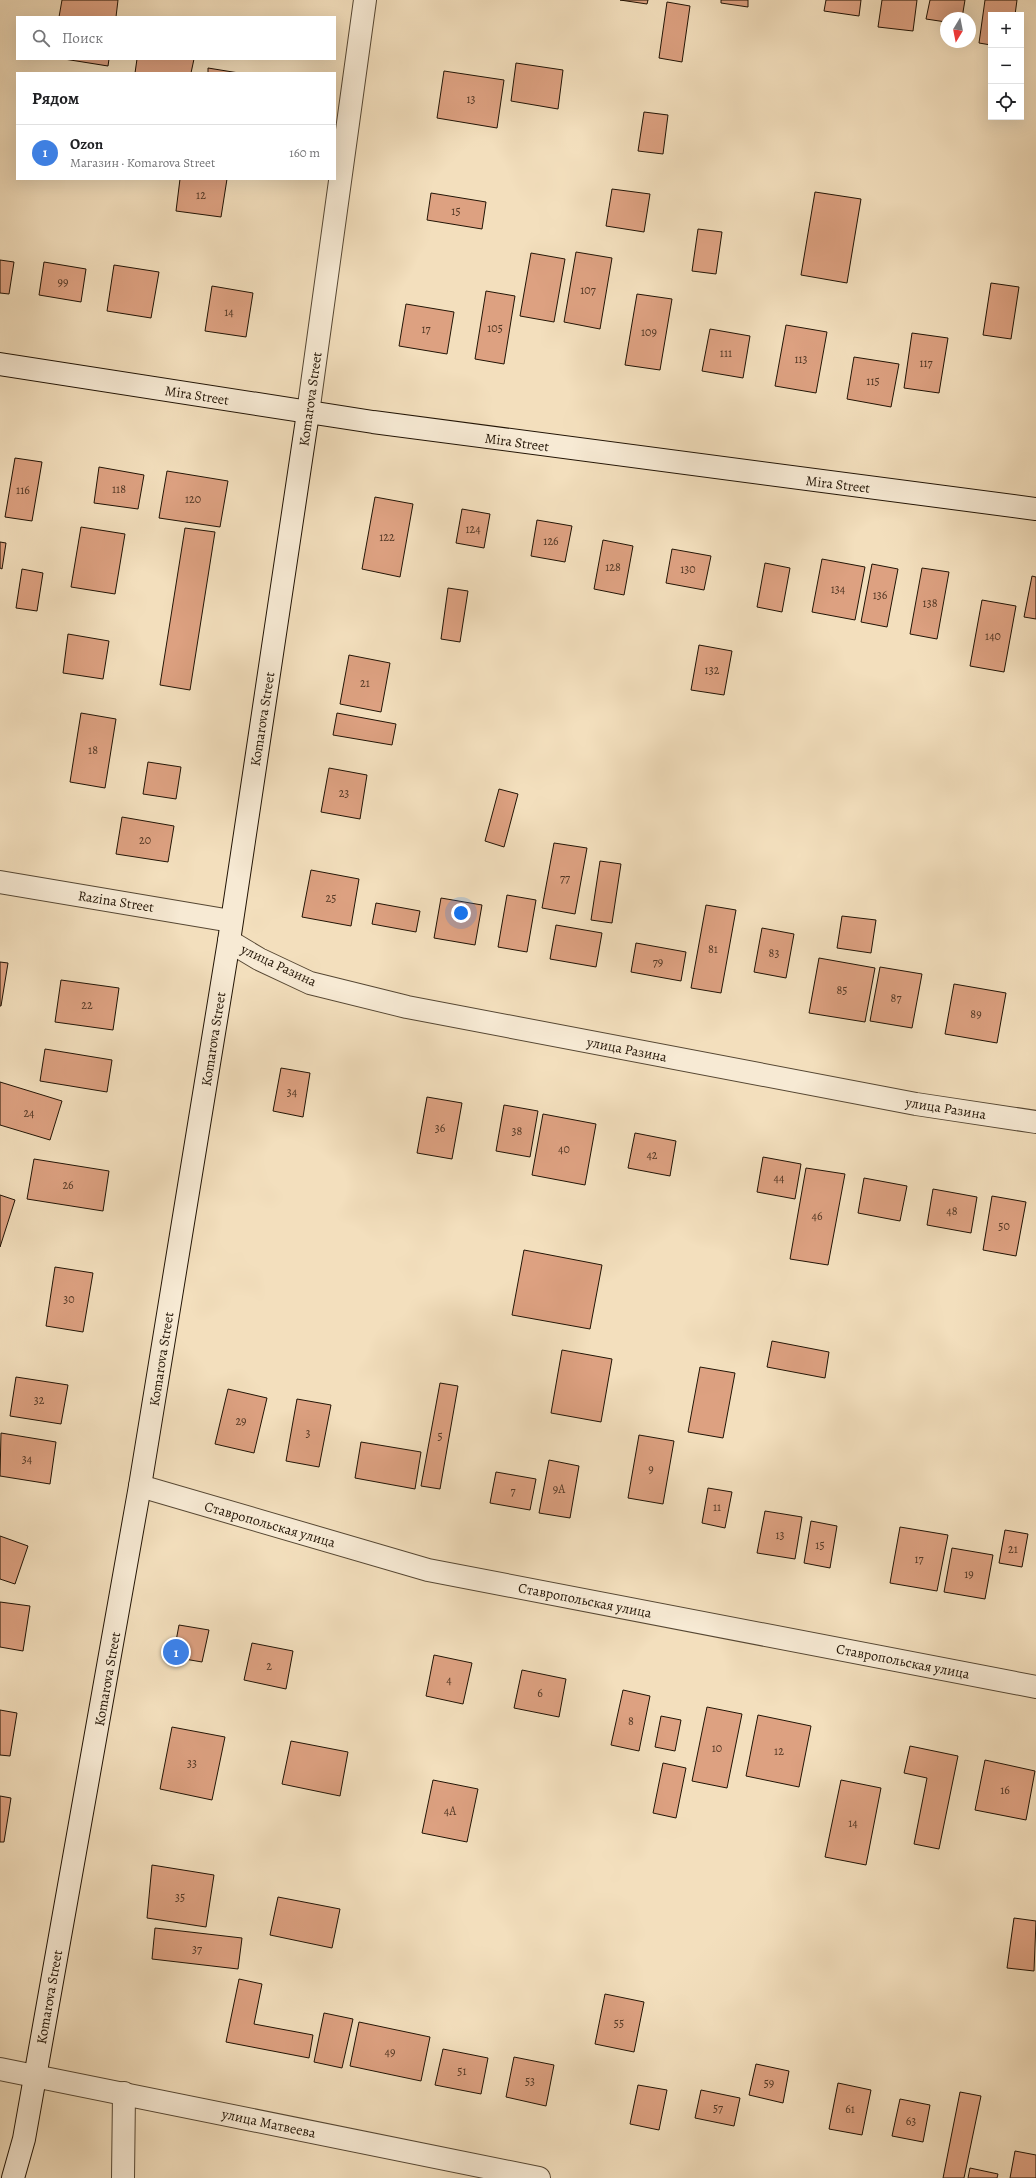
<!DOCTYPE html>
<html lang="ru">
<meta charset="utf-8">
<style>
:root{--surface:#fff;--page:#f6f6f6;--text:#202124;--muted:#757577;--line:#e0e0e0;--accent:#8f2418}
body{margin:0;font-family:Alegreya,serif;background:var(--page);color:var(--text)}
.controls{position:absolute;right:12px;top:12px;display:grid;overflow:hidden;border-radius:0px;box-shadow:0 4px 16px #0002}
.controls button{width:36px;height:36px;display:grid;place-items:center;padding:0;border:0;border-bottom:1px solid var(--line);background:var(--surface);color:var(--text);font:20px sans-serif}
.compass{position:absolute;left:940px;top:12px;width:36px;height:36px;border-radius:50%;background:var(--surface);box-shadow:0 4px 16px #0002;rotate:190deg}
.you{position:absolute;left:461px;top:913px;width:14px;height:14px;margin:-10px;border:3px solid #fff;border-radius:50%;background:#1a73e8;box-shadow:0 0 0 6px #1a73e833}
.badge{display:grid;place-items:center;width:26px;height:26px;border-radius:50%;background:var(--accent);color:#fff;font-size:13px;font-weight:700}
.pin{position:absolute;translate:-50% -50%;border:2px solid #fff;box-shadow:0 1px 4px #0006}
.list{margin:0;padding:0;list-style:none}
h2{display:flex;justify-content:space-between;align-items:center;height:52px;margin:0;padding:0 16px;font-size:17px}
h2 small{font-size:13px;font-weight:400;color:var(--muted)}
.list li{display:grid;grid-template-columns:26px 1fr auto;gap:12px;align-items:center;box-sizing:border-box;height:56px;padding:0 16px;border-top:1px solid var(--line)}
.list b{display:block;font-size:15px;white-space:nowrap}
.list p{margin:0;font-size:13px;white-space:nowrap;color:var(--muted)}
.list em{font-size:13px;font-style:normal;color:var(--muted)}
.icon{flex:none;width:22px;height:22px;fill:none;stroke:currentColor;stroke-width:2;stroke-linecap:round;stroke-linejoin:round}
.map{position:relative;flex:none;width:1036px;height:2178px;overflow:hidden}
.search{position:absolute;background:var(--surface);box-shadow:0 4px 16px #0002;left:16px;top:16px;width:320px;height:44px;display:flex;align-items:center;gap:10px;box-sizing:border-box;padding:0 14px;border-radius:0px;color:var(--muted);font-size:15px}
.panel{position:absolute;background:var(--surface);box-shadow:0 4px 16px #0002;left:16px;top:72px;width:320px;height:108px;border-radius:0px}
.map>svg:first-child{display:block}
</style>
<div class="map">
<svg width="1036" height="2178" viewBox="0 0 1036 2178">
<rect width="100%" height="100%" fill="#f3dfbd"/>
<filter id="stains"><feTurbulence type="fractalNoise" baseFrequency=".005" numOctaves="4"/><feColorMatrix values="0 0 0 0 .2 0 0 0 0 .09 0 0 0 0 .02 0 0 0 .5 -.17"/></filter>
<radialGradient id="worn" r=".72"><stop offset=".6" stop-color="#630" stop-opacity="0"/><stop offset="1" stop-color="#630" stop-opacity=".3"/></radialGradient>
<g fill="#dda181" stroke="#221405">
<path d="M62 0H118L116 17H59Z"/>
<path d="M620 0H648L647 4Z"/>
<path d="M721 0H748V7L721 3Z"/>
<path d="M826 0H861L859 16 824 11Z"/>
<path d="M882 0H917L913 31 878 27Z"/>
<path d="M930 0H965L962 18H946V22L926 19Z"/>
<path d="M985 0H1017L1015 15H991V45L979 43Z"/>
<path d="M667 2 690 6 682 62 659 58Z"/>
<path d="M64 59H109L108 66Z"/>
<path d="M137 59H194L191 73H135Z"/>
<path d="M516 63 563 70 558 109 511 101Z"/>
<path d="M208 68 239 73H208Z"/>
<path d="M444 71 504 80 497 128 437 118Z"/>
<path d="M644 112 668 115 663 154 638 151Z"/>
<path d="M180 179H227L221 217 176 211Z"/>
<path d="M612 189 650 194 644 232 606 226Z"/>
<path d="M815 192 861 199 847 283 801 275Z"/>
<path d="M431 193 486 202 482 229 427 220Z"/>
<path d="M698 229 722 232 716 274 692 271Z"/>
<path d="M576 252 612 258 600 329 564 322Z"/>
<path d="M531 253 565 259 554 322 520 316Z"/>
<path d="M0 260 14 262 9 294 0 293Z"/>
<path d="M44 262 86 269 81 302 39 295Z"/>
<path d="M114 265 159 272 151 318 107 311Z"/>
<path d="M991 283 1019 287 1011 339 983 335Z"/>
<path d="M212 286 253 293 246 337 205 331Z"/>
<path d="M486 291 515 296 504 364 475 359Z"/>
<path d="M637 294 672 299 660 370 625 365Z"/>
<path d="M406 304 454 312 447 354 399 346Z"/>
<path d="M786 325 827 332 816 393 775 386Z"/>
<path d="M710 329 750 336 743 378 702 371Z"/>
<path d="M912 333 948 338 939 393 904 388Z"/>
<path d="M854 357 899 364 891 407 847 399Z"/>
<path d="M15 458 42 462 32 521 5 517Z"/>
<path d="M99 467 144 475 138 509 94 503Z"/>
<path d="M167 471 228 481 220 527 159 518Z"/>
<path d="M375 497 413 504 400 577 362 569Z"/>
<path d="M462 509 490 514 484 548 456 543Z"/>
<path d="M537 520 572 526 565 562 531 556Z"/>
<path d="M81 527 125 534 115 594 71 587Z"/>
<path d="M185 528 215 532 190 690 160 685Z"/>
<path d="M603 540 633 546 624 595 594 589Z"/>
<path d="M0 542 6 543 2 569 0 568Z"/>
<path d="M672 549 711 556 704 590 666 583Z"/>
<path d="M822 559 865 567 855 620 812 612Z"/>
<path d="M765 563 790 568 782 612 757 607Z"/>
<path d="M872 564 898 569 887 627 861 622Z"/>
<path d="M922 568 949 572 937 639 910 634Z"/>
<path d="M22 569 43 573 37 611 16 608Z"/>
<path d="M1032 576 1036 577V619L1024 617Z"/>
<path d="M448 588 468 591 460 642 441 639Z"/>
<path d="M982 600 1016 606 1004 672 970 666Z"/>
<path d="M68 634 109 641 103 679 63 673Z"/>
<path d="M699 645 732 651 724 695 691 690Z"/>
<path d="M349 655 390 663 381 712 340 704Z"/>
<path d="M81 713 116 719 105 788 70 782Z"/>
<path d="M337 713 396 724 392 745 333 735Z"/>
<path d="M148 762 181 767 176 799 143 794Z"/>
<path d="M329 768 367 775 360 819 321 812Z"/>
<path d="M499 789 518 794 504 847 485 841Z"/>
<path d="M122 817 174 826 168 862 116 854Z"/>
<path d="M554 843 587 848 575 914 542 908Z"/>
<path d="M600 861 621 864 612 923 591 920Z"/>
<path d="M311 870 359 879 351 926 302 917Z"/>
<path d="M507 895 536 900 527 952 498 947Z"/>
<path d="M441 898 482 905 475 945 434 938Z"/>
<path d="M376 903 420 911 416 932 372 924Z"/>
<path d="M706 905 736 910 721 993 691 988Z"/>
<path d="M842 916 876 920 871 953 837 948Z"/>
<path d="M556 925 602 933 596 967 550 959Z"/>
<path d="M762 928 794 934 786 978 754 972Z"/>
<path d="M636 943 686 952 681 981 631 972Z"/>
<path d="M819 958 875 968 865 1022 809 1013Z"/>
<path d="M0 962 8 963 1 1006H0Z"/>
<path d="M880 967 922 974 912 1028 870 1021Z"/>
<path d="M61 980 119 988 113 1030 55 1022Z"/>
<path d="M954 984 1006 993 997 1043 945 1034Z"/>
<path d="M45 1049 112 1060 107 1092 40 1081Z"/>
<path d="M281 1068 310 1073 303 1117 273 1111Z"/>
<path d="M0 1082 62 1101 50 1140 0 1125Z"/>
<path d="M427 1097 462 1103 452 1159 417 1153Z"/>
<path d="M504 1105 538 1111 530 1157 496 1151Z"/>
<path d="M543 1114 596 1124 585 1185 532 1175Z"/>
<path d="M635 1133 676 1141 670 1176 628 1168Z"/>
<path d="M763 1157 801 1164 795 1199 757 1192Z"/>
<path d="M34 1159 109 1171 103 1211 27 1199Z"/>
<path d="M806 1168 845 1174 828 1265 790 1259Z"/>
<path d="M864 1178 907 1186 900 1221 858 1213Z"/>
<path d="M933 1189 977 1197 971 1233 927 1225Z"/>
<path d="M0 1195 15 1200 0 1247Z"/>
<path d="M992 1196 1026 1202 1016 1256 983 1250Z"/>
<path d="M524 1250 602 1265 590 1329 512 1315Z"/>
<path d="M55 1267 93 1273 83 1332 46 1326Z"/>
<path d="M772 1341 829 1352 825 1378 767 1367Z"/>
<path d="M562 1350 612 1359 601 1422 551 1413Z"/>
<path d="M700 1367 735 1373 723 1438 688 1432Z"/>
<path d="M16 1377 68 1385 61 1424 10 1416Z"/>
<path d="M440 1383 458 1386 440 1489 421 1486Z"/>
<path d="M228 1389 267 1398 254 1453 215 1444Z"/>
<path d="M297 1399 331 1405 319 1467 286 1461Z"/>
<path d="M1 1433 56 1442 50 1484 0 1476Z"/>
<path d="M639 1435 674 1441 663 1504 628 1498Z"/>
<path d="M361 1442 421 1452 415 1489 355 1478Z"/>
<path d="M549 1460 579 1466 570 1518 539 1513Z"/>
<path d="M496 1472 536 1479 530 1510 490 1503Z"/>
<path d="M708 1488 732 1492 725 1528 702 1523Z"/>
<path d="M765 1511 802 1517 795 1559 757 1553Z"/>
<path d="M811 1521 837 1526 830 1568 804 1563Z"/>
<path d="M900 1527 948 1535 937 1591 890 1583Z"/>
<path d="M1005 1530 1028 1534 1022 1567 999 1563Z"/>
<path d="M0 1536 28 1546 15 1584 0 1579Z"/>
<path d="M952 1548 993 1555 985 1599 944 1592Z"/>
<path d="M0 1602 30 1606 23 1651 0 1647Z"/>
<path d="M179 1625 209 1630 202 1662 173 1657Z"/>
<path d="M252 1643 293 1651 286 1689 244 1680Z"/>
<path d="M434 1655 472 1663 463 1704 426 1696Z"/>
<path d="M522 1670 566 1679 559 1717 514 1708Z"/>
<path d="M623 1690 650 1696 639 1751 611 1745Z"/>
<path d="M707 1707 742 1714 727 1788 692 1781Z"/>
<path d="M0 1710 17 1713 10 1756 0 1755Z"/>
<path d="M758 1715 811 1726 799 1787 746 1776Z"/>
<path d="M661 1716 681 1720 675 1751 655 1747Z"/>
<path d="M172 1727 225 1737 212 1800 160 1789Z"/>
<path d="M291 1741 348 1752 340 1796 282 1784Z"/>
<path d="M910 1746 958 1756 939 1849 914 1844 927 1778 904 1773Z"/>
<path d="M985 1760 1035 1771 1026 1820 975 1810Z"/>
<path d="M663 1763 686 1768 676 1818 653 1813Z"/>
<path d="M433 1780 478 1789 467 1842 422 1833Z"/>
<path d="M841 1780 881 1788 866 1865 825 1857Z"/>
<path d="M0 1796 11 1798 4 1842H0Z"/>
<path d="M152 1865 214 1875 206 1927 147 1918Z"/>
<path d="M278 1897 340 1909 332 1948 270 1935Z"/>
<path d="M1014 1918 1036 1921 1034 1971 1007 1968Z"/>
<path d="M155 1928 242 1938 238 1969 152 1959Z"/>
<path d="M239 1979 262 1984 254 2024 313 2035 309 2058 226 2042Z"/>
<path d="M605 1994 644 2002 634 2052 595 2044Z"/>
<path d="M324 2013 353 2019 342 2068 314 2062Z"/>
<path d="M359 2022 430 2037 421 2081 350 2066Z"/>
<path d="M443 2049 488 2058 481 2094 435 2085Z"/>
<path d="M514 2057 554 2065 546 2106 506 2097Z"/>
<path d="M756 2064 789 2071 783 2103 749 2095Z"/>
<path d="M838 2083 871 2090 862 2135 829 2129Z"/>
<path d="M638 2085 667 2090 659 2130 630 2124Z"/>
<path d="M701 2090 740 2098 734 2126 695 2118Z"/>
<path d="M960 2092 981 2096 964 2178H943Z"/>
<path d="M900 2099 930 2105 923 2142 892 2136Z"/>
<path d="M1015 2151 1036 2155V2178H1010Z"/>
<path d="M970 2168 998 2174 997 2178H968Z"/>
</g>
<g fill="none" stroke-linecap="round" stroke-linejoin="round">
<defs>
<g id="minor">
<path d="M0 882 231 921"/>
<path d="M229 941 259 959 310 983 407 1007 916 1104 1036 1122"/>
<path d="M140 1486 428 1570 1036 1687"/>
<path d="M0 2069 539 2178"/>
<path d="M123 2178 124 2093"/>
</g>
<path id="tertiary" d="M308 413 365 0"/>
<g id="secondary">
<path d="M0 364 373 422 1036 509"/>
<path d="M13 2178 24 2139 140 1486 229 941 308 413"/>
</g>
</defs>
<use href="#minor" stroke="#564733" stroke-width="24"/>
<use href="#tertiary" stroke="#564733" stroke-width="24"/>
<use href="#secondary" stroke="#221405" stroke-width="24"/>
<use href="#minor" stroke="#f7ead4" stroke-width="22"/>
<use href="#tertiary" stroke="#f7ead4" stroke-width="22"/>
<use href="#secondary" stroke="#f7ead4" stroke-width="22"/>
</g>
<g text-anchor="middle" stroke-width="3" stroke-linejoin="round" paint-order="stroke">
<g font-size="12" fill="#513724">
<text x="471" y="103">13</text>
<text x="201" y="199">12</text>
<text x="456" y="215">15</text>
<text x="63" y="286">99</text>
<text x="588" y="294">107</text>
<text x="229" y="316">14</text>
<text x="495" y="332">105</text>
<text x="426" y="333">17</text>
<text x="649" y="336">109</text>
<text x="726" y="357">111</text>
<text x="801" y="363">113</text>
<text x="926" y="367">117</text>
<text x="873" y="385">115</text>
<text x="119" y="493">118</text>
<text x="23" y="494">116</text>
<text x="193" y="503">120</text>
<text x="473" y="533">124</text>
<text x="387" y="541">122</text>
<text x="551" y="545">126</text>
<text x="613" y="571">128</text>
<text x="688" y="573">130</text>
<text x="838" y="593">134</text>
<text x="880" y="599">136</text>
<text x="930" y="607">138</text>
<text x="993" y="640">140</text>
<text x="712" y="674">132</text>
<text x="365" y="687">21</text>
<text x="93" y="754">18</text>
<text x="344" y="797">23</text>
<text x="145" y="844">20</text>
<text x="565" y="882">77</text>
<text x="331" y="902">25</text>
<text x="713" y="953">81</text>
<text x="774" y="957">83</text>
<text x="658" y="966">79</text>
<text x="842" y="994">85</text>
<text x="896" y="1002">87</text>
<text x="87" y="1009">22</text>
<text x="976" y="1018">89</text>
<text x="292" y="1096">34</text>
<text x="29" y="1117">24</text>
<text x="440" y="1132">36</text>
<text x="517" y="1135">38</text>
<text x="564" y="1153">40</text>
<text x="652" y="1159">42</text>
<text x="779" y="1182">44</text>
<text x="68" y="1189">26</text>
<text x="952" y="1215">48</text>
<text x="817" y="1220">46</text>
<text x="1004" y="1230">50</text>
<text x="69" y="1303">30</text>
<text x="39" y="1404">32</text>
<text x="241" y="1425">29</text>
<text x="308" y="1437">3</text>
<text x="440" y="1440">5</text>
<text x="27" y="1463">34</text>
<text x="651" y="1473">9</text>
<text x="559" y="1493">9А</text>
<text x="513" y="1495">7</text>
<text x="717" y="1511">11</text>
<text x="780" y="1539">13</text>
<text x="820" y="1549">15</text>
<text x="1013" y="1553">21</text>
<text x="919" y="1563">17</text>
<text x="969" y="1578">19</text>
<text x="269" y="1670">2</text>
<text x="449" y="1684">4</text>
<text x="540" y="1697">6</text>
<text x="631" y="1725">8</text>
<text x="717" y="1752">10</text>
<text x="779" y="1755">12</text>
<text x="192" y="1767">33</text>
<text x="1005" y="1794">16</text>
<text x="450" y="1815">4А</text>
<text x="853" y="1827">14</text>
<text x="180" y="1901">35</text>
<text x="197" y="1953">37</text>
<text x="619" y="2027">55</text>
<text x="390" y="2056">49</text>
<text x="462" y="2075">51</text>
<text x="530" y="2085">53</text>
<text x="769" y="2087">59</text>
<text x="718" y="2112">57</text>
<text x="850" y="2113">61</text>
<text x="911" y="2125">63</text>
</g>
<g font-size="14" fill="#221405" stroke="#f7ead4">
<text transform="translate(197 395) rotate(9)" y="5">Mira Street</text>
<text transform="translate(310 399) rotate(-82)" y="5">Komarova Street</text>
<text transform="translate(517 442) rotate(8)" y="5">Mira Street</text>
<text transform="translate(838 484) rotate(7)" y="5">Mira Street</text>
<text transform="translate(262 719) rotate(-81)" y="5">Komarova Street</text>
<text transform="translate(116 901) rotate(9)" y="5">Razina Street</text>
<text transform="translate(279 965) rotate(25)" y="5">улица Разина</text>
<text transform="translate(213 1039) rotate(-81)" y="5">Komarova Street</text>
<text transform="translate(627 1049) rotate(11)" y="5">улица Разина</text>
<text transform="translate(946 1108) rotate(9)" y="5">улица Разина</text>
<text transform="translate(161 1359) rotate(-81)" y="5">Komarova Street</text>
<text transform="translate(270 1524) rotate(16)" y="5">Ставропольская улица</text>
<text transform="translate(585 1600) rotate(11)" y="5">Ставропольская улица</text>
<text transform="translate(903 1661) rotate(11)" y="5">Ставропольская улица</text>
<text transform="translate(107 1679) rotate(-80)" y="5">Komarova Street</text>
<text transform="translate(49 1997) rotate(-80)" y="5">Komarova Street</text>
<text transform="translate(269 2123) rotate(12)" y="5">улица Матвеева</text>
</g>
</g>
<rect width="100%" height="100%" filter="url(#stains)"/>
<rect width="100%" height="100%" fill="url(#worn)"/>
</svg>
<div class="controls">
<button>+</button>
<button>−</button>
<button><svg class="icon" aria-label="locate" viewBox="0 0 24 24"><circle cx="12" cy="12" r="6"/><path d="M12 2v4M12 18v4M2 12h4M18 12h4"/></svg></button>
</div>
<svg class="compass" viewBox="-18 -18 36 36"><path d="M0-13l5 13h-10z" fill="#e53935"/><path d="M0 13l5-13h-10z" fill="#757577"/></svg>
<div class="you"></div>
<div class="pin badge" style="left:176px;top:1652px;background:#3f7fe0">1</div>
<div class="search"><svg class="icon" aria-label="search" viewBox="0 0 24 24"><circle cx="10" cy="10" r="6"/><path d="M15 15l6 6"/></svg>Поиск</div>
<section class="panel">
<h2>Рядом<small></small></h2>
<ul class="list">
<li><span class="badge" style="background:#3f7fe0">1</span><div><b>Ozon</b><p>Магазин · Komarova Street</p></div><em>160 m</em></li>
</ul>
</section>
</div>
